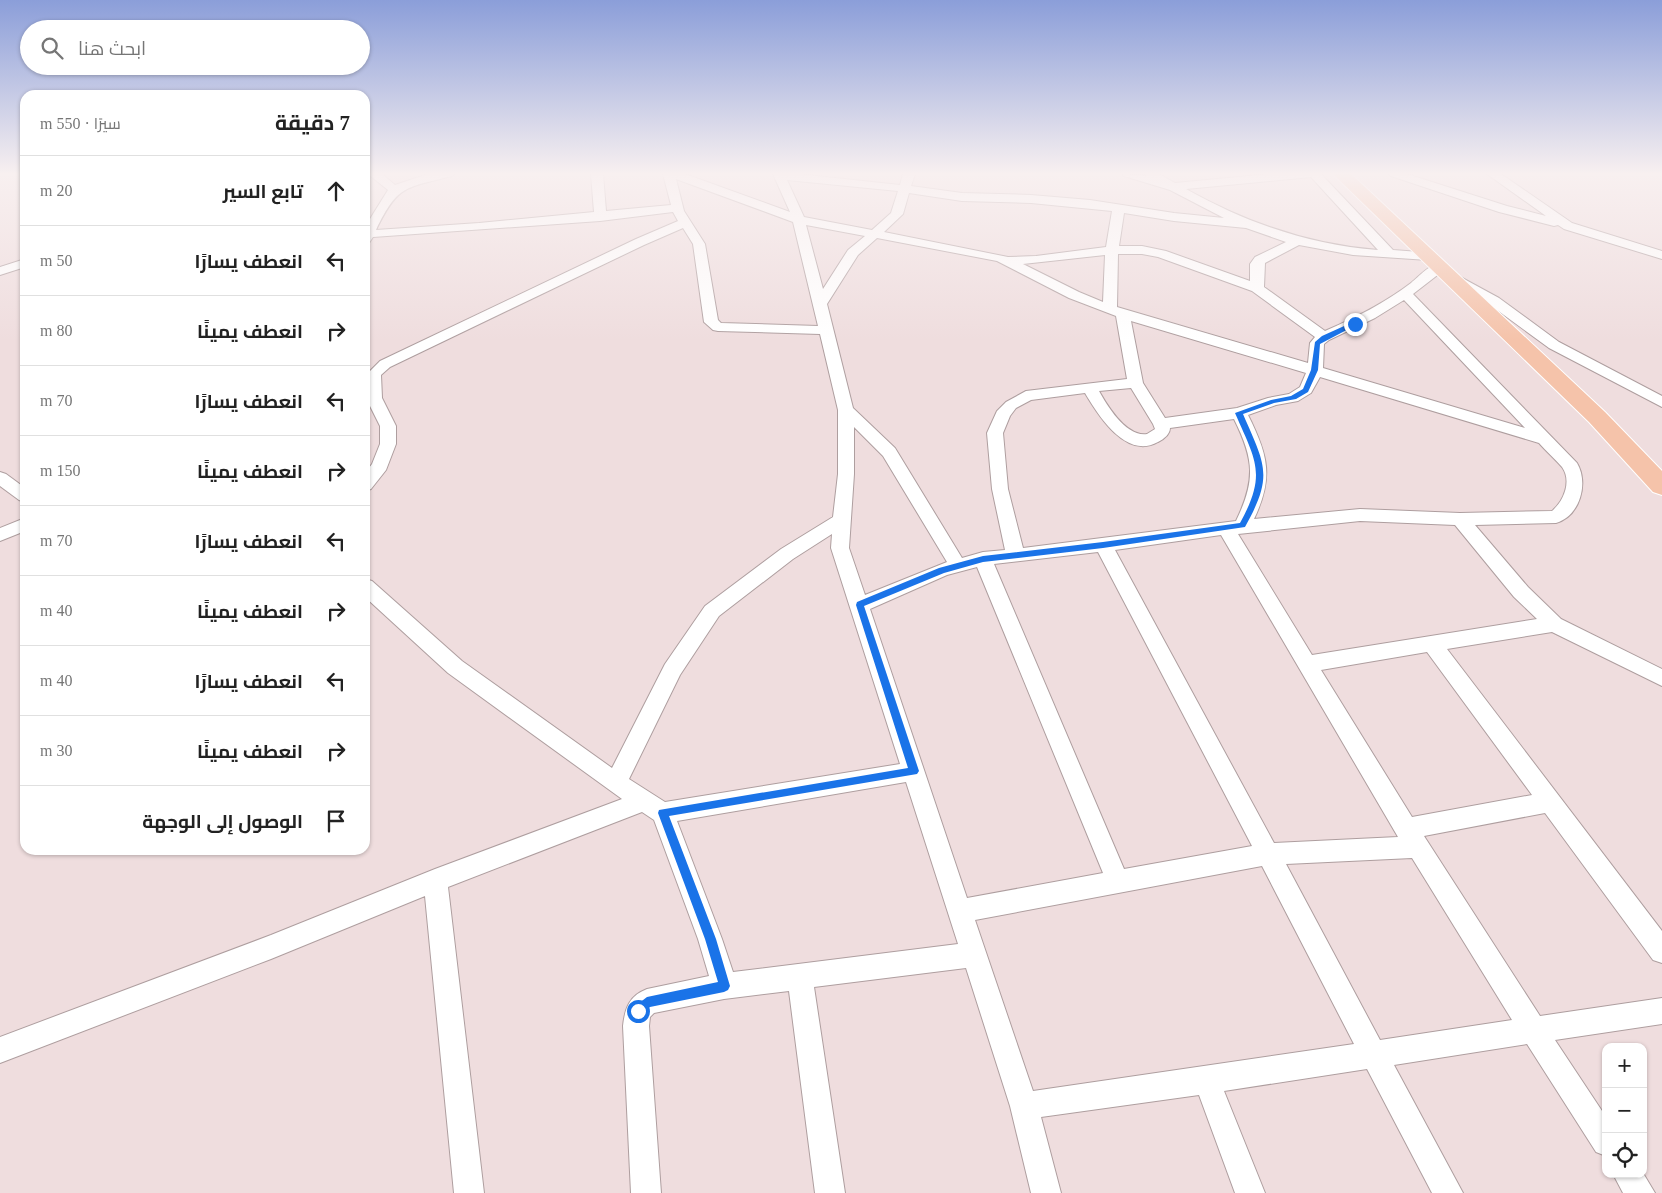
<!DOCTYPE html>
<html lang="ar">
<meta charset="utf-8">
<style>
:root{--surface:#fff;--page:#f2f2f2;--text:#222;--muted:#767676;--line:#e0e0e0}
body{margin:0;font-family:"Times New Roman",Cairo,serif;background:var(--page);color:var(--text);direction:rtl}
.controls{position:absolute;right:15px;bottom:15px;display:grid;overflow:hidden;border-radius:10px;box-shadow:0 1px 4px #0004}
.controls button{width:45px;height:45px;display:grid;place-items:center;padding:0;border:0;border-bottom:1px solid var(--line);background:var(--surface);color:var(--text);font:25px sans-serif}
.stop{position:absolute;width:15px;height:15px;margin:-11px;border:4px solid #1a73e8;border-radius:50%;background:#fff}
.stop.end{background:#1a73e8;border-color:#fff;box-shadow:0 1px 5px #0008}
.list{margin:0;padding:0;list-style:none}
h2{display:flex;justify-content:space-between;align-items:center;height:65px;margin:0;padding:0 20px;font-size:21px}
h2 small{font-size:16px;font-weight:400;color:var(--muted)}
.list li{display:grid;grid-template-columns:32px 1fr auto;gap:15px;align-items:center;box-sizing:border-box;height:70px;padding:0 20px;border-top:1px solid var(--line)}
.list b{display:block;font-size:19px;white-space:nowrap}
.list em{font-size:16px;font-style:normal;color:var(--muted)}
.icon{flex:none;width:28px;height:28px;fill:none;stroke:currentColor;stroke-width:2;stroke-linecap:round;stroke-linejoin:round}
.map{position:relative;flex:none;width:1662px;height:1193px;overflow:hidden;direction:ltr}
.search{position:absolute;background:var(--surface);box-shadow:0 1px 4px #0004;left:20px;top:20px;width:350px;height:55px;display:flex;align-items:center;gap:12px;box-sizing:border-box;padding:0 18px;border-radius:28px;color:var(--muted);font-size:19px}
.panel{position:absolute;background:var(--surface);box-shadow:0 1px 4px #0004;left:20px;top:90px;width:350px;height:765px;border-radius:15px;direction:rtl}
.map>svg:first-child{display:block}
</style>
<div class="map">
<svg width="1662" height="1193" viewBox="0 0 1662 1193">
<rect width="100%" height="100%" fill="#efddde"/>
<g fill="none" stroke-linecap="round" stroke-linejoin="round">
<defs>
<g id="minor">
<path d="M368 174H382L395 185 428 174H454L452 176C406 188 398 184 376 230L479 223 594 212 591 174H603L606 211 671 205 663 174H685L790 212 773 174H798L900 185 903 174H915L911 186 962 193 1031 195 1090 200 1174 213 1224 218 1170 190 1124 176 1122 174 1147 176 1145 174H1159L1175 183 1270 174H1321L1393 250 1433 253 1434 256 1433 259 1428 260 1353 255 1299 245 1265 263 1264 287 1325 331C1355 318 1385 303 1411 283 1420 276 1432 261 1444 264L1446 267 1444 270 1413 294 1577 463C1589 483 1580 516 1556 523L1475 525 1528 587 1561 619 1662 669V686L1552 632 1447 649 1662 931V963L1653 960 1545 813 1424 836 1540 1016 1662 998V1024L1555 1040 1606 1117V1156L1596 1152 1527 1044 1394 1065 1463 1193H1432L1367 1069 1224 1091 1265 1193H1235L1199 1095 1041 1117 1061 1193H1031L1010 1106 966 968 814 987 845 1193H815L789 991 724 999 654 1013 650 1017 649 1026 661 1193H631L623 1026C625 1008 629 996 647 989L709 976 698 939 654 820 642 812 448 887 484 1193H454L425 896 271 959 0 1063V1037L271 935 435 869 622 799 448 673 365 597V579L372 581 462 661 612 768 665 664 705 606 781 549 833 517 838 474V410L820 334 718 331 713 330 704 322 693 244 683 228 644 245 390 367 381 375 382 398 396 426V444L386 470 371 489 365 491V473L372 464 380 444V426L366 398 367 374 380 361 636 239 678 221 673 212 600 221 373 237 369 243 365 244V227L388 190ZM1311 177 1378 250C1309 245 1247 223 1186 189ZM676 179 793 222 818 326 721 323 718 320 705 244 684 211ZM787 180 898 191 891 213 872 230 804 217ZM909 193 962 201 1031 203 1112 211 1106 247 1036 256 1008 257 884 232 903 214ZM1124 213 1174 221 1246 228 1286 242 1255 257 1250 264V281L1166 251 1142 246H1119ZM806 225 865 236 848 250 823 289ZM877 238 997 261 1069 298 1116 316 1127 379 1026 391 1006 402 997 411 987 433 992 489 1005 550 983 552 962 558 895 448 853 408 827 304 858 255ZM1118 254H1142L1158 257 1252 291 1315 337 1310 343 1308 363 1117 307ZM1105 255 1103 302 1079 292 1023 264ZM1404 300 1525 428 1323 368 1324 344 1329 340 1375 318ZM1131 321 1306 373 1300 387 1289 394 1268 398 1237 408 1165 418 1143 383ZM1320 377 1539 443C1546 451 1555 459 1562 467 1572 481 1564 501 1552 511L1460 513 1360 509 1254 519C1274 477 1268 455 1248 415L1276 405 1298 401 1311 393ZM1131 388 1153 424 1155 429 1147 434C1126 437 1108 407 1099 391ZM1085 393C1098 415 1126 460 1158 442 1164 439 1170 434 1170 428L1234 419C1254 459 1256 480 1236 521L1023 548 1008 489 1003 433 1010 416 1016 408 1031 400ZM854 427 883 456 947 562 865 595 849 548 854 474ZM1360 521 1455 525 1514 597 1537 619 1312 655 1238 534ZM832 534 831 548 900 764 665 802 629 779 680 675 719 616 793 559ZM1221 535 1398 837 1274 843 1115 550ZM1098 552 1252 846 1124 869 994 564ZM977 567 1103 873 967 898 870 609 947 575ZM1427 652 1532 795 1412 817 1321 670ZM906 782 958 944 733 972 722 939 677 821ZM1412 858 1512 1020 1380 1040 1286 864ZM1262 866 1354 1044 1033 1091 975 920Z"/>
<path d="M1389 174H1407L1507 206 1546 216 1487 174H1501L1572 223 1662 251V259L1564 229 1558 225 1554 226 1499 212 1391 176Z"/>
<path d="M25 259V267L0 275V267Z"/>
<path d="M1453 273 1499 298 1559 342 1662 396V407L1549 348 1489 304 1448 280 1446 277 1448 274Z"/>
<path d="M0 472 6 474 25 488V502L19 500 0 486Z"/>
<path d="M25 518V531L0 541V528Z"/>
<path d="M1643 1173 1655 1193H1623L1613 1174H1643Z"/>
</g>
<path id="highway" d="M1333 174H1351L1605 412 1662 471V495L1653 492 1589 422Z"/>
</defs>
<use href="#minor" stroke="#ae9e9f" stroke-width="2"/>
<use href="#highway" stroke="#fff" stroke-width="2"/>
<use href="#minor" fill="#fff" fill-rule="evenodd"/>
<use href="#highway" fill="#f5c3aa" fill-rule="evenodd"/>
</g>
<linearGradient id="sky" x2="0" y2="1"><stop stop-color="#8b9ed9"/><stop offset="0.51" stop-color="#f8f0f0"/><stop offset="1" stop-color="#f8f0f0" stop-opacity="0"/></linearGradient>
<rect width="1662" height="341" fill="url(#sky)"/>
<path fill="#1a73e8" d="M1353 322 1358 324 1320 344 1318 370 1308 392 1296 399 1274 403 1243 414C1265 465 1274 475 1245 527L1103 548 983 562 944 573 864 606 919 771 917 774 669 816 716 939 730 986 728 990 724 992 650 1007 638 1017 634 1015 633 1011 634 1007 647 997 718 982 705 939 658 813 659 810 908 768 856 605 857 602 939 568 983 556 1103 542 1240 523C1267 474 1256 461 1235 413L1271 400 1291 396 1303 389 1311 370 1315 342 1322 336Z"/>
</svg>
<div class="controls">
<button>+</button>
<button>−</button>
<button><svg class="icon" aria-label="locate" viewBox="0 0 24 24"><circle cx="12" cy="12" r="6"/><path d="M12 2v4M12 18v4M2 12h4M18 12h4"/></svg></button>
</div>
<div class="stop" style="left:638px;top:1011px"></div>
<div class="stop end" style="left:1355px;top:324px"></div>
<div class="search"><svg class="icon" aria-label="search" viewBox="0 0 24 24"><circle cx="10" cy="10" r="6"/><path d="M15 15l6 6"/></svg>ابحث هنا</div>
<section class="panel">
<h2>7 دقيقة<small>سيرًا · 550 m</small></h2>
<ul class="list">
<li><svg class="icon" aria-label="ahead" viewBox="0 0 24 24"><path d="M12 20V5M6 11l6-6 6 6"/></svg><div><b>تابع السير</b></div><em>20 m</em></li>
<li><svg class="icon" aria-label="left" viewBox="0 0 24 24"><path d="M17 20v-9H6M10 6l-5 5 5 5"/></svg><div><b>انعطف يسارًا</b></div><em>50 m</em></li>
<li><svg class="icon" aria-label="right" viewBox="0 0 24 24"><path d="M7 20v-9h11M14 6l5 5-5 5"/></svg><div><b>انعطف يمينًا</b></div><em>80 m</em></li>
<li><svg class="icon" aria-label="left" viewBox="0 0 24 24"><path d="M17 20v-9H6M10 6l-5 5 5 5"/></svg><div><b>انعطف يسارًا</b></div><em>70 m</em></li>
<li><svg class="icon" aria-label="right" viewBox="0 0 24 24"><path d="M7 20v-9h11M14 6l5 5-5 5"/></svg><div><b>انعطف يمينًا</b></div><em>150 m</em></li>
<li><svg class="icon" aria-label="left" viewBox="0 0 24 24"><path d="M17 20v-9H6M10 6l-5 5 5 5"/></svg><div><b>انعطف يسارًا</b></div><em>70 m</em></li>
<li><svg class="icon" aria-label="right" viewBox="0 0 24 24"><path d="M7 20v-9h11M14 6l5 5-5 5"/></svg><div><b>انعطف يمينًا</b></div><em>40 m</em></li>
<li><svg class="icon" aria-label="left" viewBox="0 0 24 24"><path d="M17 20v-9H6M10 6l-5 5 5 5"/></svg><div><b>انعطف يسارًا</b></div><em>40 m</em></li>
<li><svg class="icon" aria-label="right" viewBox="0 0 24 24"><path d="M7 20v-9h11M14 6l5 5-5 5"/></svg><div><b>انعطف يمينًا</b></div><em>30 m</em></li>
<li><svg class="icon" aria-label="arrive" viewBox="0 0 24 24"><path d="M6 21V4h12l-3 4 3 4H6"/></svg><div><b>الوصول إلى الوجهة</b></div></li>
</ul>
</section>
</div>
